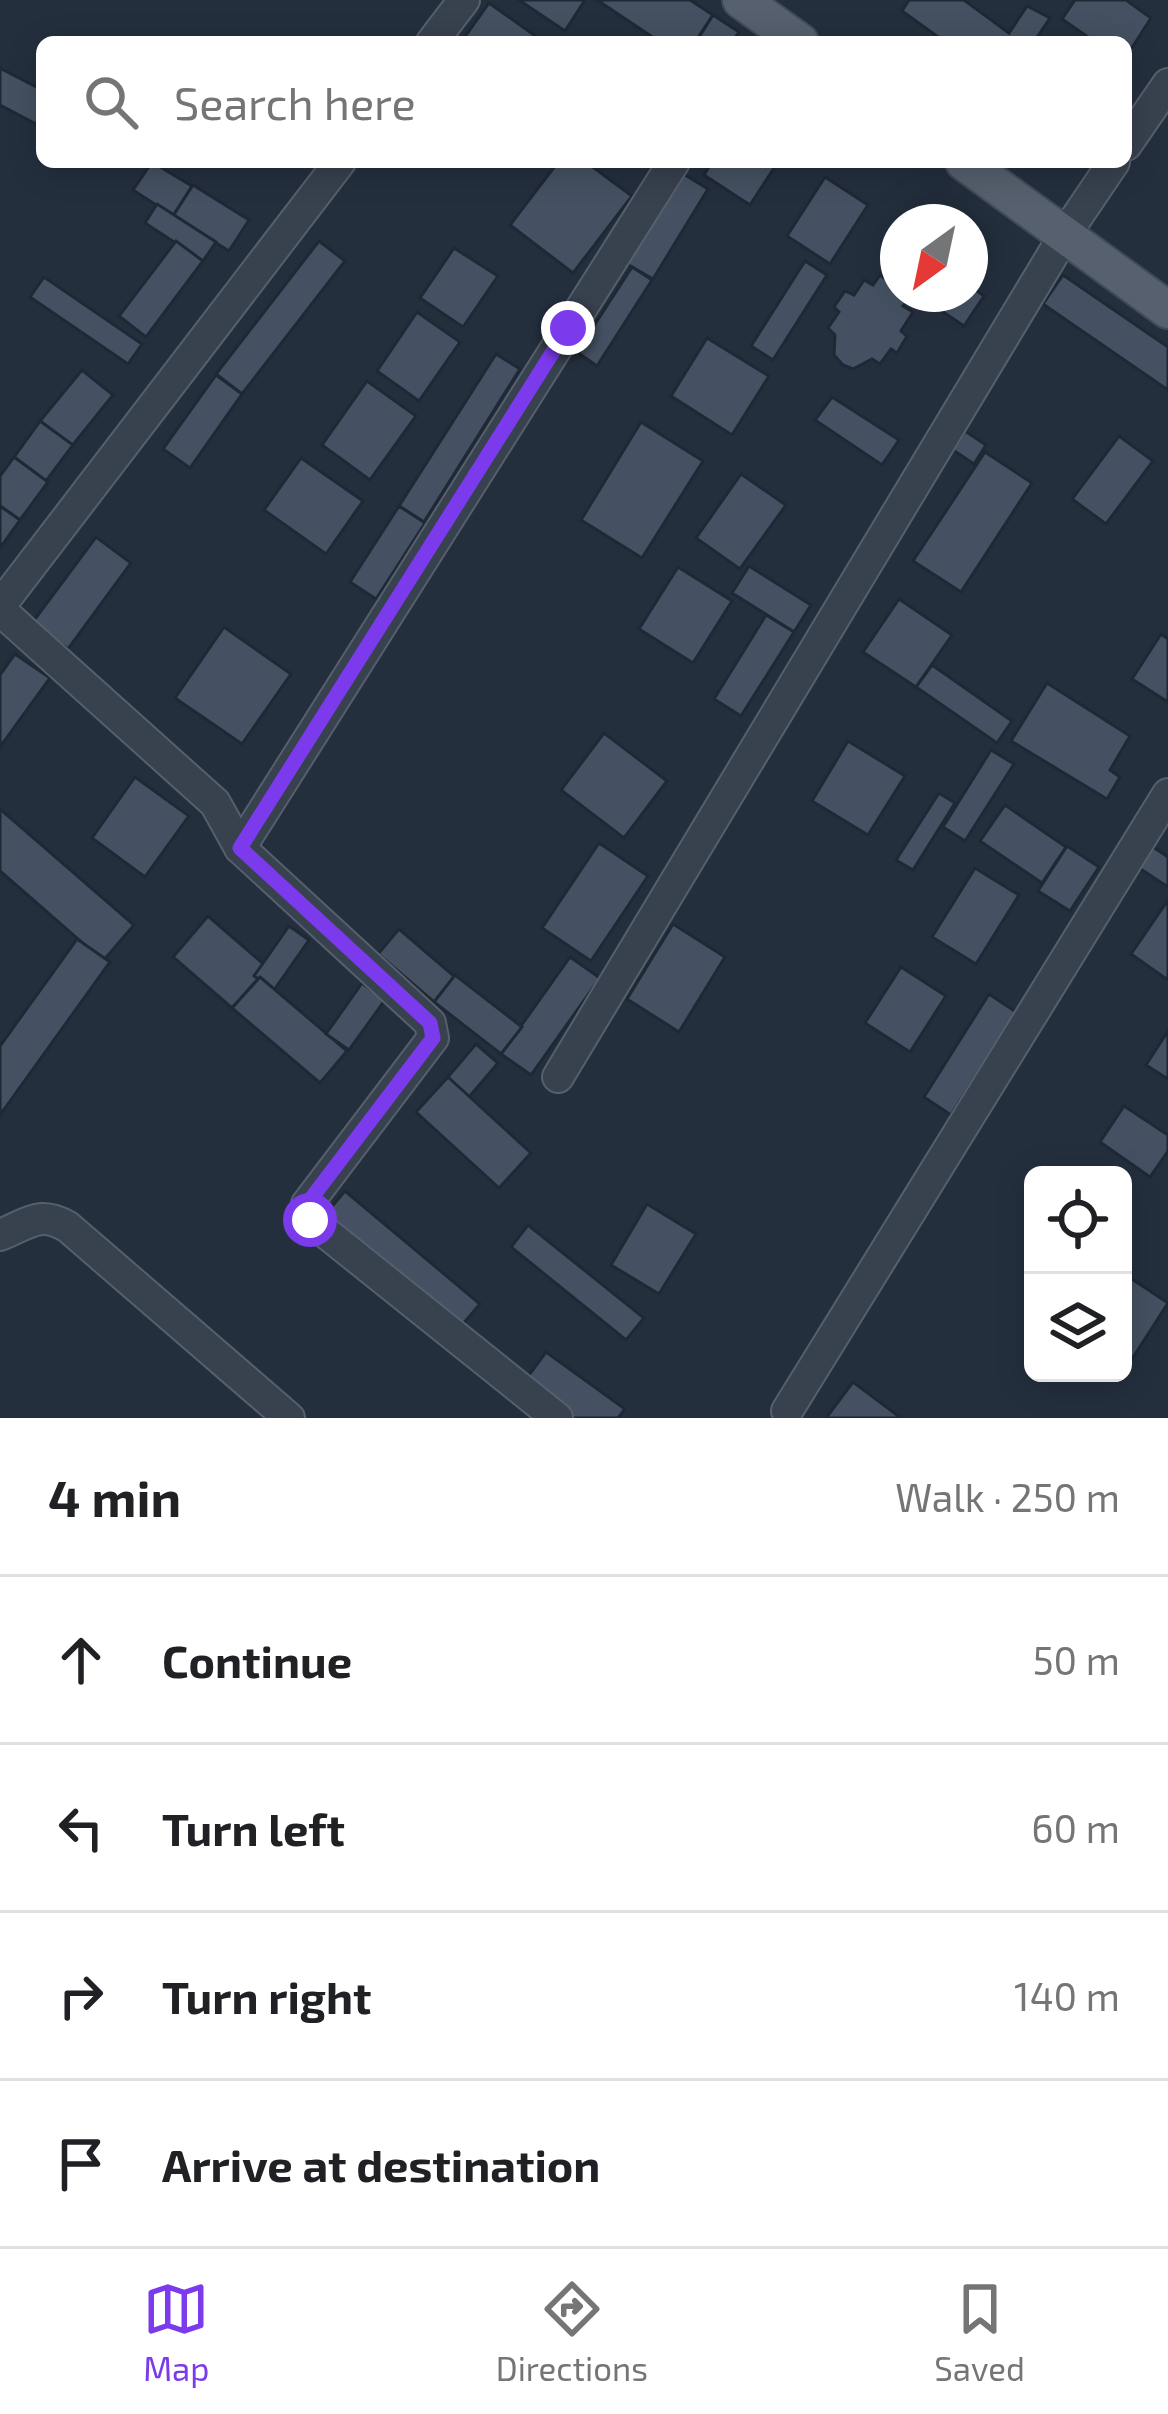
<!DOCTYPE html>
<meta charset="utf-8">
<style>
:root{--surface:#fff;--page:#f6f6f6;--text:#202124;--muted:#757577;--line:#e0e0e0;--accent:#7c3aed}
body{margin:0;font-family:"Exo 2",sans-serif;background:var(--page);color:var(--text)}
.controls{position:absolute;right:36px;bottom:36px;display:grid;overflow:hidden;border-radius:18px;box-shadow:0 6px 30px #0003}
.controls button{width:108px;height:108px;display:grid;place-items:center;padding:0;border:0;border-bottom:3px solid var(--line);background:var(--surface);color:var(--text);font:60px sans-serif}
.compass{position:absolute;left:880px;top:204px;width:108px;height:108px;border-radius:50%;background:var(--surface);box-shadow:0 6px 30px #0003;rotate:213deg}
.stop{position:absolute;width:36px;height:36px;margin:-27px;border:9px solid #7c3aed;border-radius:50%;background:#fff}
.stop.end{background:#7c3aed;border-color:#fff;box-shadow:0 3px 12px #0008}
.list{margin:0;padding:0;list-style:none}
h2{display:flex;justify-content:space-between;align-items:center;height:156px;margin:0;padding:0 48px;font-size:51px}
h2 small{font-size:39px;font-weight:400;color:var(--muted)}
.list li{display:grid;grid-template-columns:78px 1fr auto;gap:36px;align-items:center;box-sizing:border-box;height:168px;padding:0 48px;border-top:3px solid var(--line)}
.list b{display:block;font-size:45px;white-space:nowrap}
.list em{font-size:39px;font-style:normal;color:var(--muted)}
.icon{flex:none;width:66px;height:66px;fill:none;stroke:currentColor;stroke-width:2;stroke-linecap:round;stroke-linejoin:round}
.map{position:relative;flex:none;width:1168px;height:1418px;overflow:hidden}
.search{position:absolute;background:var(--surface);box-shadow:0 6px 30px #0003;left:36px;right:36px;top:36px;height:132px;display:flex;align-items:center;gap:30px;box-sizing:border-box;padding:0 42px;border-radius:18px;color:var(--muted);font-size:45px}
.sheet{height:828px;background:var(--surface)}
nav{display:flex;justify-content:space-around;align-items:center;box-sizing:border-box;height:168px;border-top:3px solid var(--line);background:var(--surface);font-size:33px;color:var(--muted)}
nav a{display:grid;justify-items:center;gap:6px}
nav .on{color:var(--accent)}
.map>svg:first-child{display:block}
</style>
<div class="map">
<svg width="1168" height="1418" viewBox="0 0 1168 1418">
<rect width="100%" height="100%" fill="#242f3e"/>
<g fill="#455162" stroke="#1f2835" stroke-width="3">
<path d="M519 0H585L565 31Z"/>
<path d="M597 0H690L713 15 695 42H660Z"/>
<path d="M909 0H964L1009 33 1027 6 1050 18 1034 42H945L902 11Z"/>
<path d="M1075 0H1126L1151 18 1126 57V42H1095L1062 19Z"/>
<path d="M489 3 544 42 462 41Z"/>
<path d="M713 15 739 32 732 42H696Z"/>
<path d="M0 68 42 90V111L36 124 0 105Z"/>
<path d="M152 162 192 186 173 216 133 190Z"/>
<path d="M558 162H586L632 196 573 273 510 225Z"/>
<path d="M712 162H778L750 205 704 175Z"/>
<path d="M682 173 708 189 653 279 627 264Z"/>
<path d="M825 177 868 205 830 264 787 236Z"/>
<path d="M193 185 249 220 229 251 173 216Z"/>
<path d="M157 204 216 242 203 261 145 223Z"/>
<path d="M176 241 203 261 146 337 119 316Z"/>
<path d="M319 241 345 261 242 394 216 374Z"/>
<path d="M454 248 498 276 463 327 420 298Z"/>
<path d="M805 261 827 275 773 360 751 346Z"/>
<path d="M632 267 652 280 597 366 577 352Z"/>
<path d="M880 275 898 288V294L912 297 903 306 913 312 901 331 907 336 897 353 891 349 880 364 872 359 853 369 843 365 834 355 835 335 828 328 839 312 834 307 845 291 854 295 864 280 873 285Z"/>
<path d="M1063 275 1168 347V390L1043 304Z"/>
<path d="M44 277 142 344 128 364 30 297Z"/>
<path d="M970 286 984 296 964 326 918 295 970 294Z"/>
<path d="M417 312 460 342 419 401 377 371Z"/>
<path d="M707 338 769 376 732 435 671 396Z"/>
<path d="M496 354 520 369 424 522 399 506Z"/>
<path d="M82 370 113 395 72 446 40 421Z"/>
<path d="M216 375 242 394 190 468 163 449Z"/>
<path d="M367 381 416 416 370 480 322 445Z"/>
<path d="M832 397 899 440 882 465 815 420Z"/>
<path d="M40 421 73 445 46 481 14 457Z"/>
<path d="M641 422 703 461 642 558 581 520Z"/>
<path d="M965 431 986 445 974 464 953 450Z"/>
<path d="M1119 436 1153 461 1106 524 1072 499Z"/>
<path d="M985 452 1032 483 961 592 913 561Z"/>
<path d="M14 457 48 482 20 520 0 506V476Z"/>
<path d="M301 458 363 501 326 554 264 510Z"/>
<path d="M741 474 786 505 740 569 696 538Z"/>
<path d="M0 506 20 520 0 548Z"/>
<path d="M399 506 425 523 376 599 350 582Z"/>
<path d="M96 537 131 563 68 649 32 623Z"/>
<path d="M749 566 811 605 794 632 732 593Z"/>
<path d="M678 567 732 601 693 663 639 629Z"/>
<path d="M899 599 952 635 916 687 863 652Z"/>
<path d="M766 615 794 632 741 716 714 699Z"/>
<path d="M224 627 291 674 242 744 175 698Z"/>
<path d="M1161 634 1168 639V702L1132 679Z"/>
<path d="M15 654 50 678 0 747V675Z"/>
<path d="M932 665 1012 721 997 743 916 687Z"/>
<path d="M1047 683 1130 736 1110 770 1120 777 1107 799 1011 741Z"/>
<path d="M604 733 667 781 624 838 561 790Z"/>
<path d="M848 741 905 776 868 835 812 801Z"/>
<path d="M991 750 1014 764 965 841 943 827Z"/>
<path d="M135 777 189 816 145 877 92 838Z"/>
<path d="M939 793 955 803 913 870 896 860Z"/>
<path d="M1005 805 1066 847 1042 883 980 841Z"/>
<path d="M0 809 134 925 103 961 0 871Z"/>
<path d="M1144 841 1168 857V887L1130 862Z"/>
<path d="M599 843 648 876 591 961 542 928Z"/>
<path d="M1067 846 1099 867 1070 911 1038 891Z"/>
<path d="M975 868 1019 895 976 964 932 937Z"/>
<path d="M1168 900V980L1131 954Z"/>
<path d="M208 916 268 968 232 1008 173 957Z"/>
<path d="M673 924 725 957 679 1032 627 999Z"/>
<path d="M289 926 309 940 274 990 254 976Z"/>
<path d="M399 929 455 977 434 1002 378 954Z"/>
<path d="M77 939 110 962 0 1115V1046Z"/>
<path d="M570 957 600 978 531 1075 501 1054Z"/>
<path d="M901 967 946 996 910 1052 865 1023Z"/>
<path d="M455 975 522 1027 501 1054 434 1002Z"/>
<path d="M260 977 347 1051 320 1083 232 1008Z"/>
<path d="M362 983 385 1000 349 1050 326 1034Z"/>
<path d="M989 994 1016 1012 951 1115 924 1097Z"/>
<path d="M1168 1031V1079L1146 1065Z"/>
<path d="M476 1044 498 1063 469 1097 447 1078Z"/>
<path d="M448 1077 531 1153 499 1188 416 1112Z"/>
<path d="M1124 1106 1168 1135V1151L1150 1177 1100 1142Z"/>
<path d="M345 1191 480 1304 457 1331 323 1217Z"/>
<path d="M647 1204 696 1234 659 1294 611 1265Z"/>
<path d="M528 1225 644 1318 626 1340 511 1247Z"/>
<path d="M1123 1273 1168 1303 1123 1373Z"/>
<path d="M546 1352 625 1409 618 1418H571L523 1383Z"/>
<path d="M853 1382 901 1418H826Z"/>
</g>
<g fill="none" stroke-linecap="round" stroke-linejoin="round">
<defs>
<g id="minor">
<path d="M432 42 464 0"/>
<path d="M1126 145 1168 84"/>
<path d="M0 606 340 162"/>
<path d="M0 610 215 803 240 848 430 1023 433 1038 307 1204 310 1220 557 1418"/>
<path d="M240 848 674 162"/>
<path d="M558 1077 1064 236 1114 162"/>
<path d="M0 1235C28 1224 39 1210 68 1227L289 1418"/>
<path d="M787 1411 1168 794"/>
</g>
<g id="major">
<path d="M741 0 800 42"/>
<path d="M964 162 1168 310"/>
</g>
</defs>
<use href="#minor" stroke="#565f6c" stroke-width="34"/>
<use href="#major" stroke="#414a57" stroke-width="40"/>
<use href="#minor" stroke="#38414e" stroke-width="30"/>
<use href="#major" stroke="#56606e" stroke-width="36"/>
</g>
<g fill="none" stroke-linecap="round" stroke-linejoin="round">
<path stroke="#7c3aed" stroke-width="15" d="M310 1220 307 1204 433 1038 430 1023 240 848 568 328"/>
</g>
</svg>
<div class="controls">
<button><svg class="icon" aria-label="locate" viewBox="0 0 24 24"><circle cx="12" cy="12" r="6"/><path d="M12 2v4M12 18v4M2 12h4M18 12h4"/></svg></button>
<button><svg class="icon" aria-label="layers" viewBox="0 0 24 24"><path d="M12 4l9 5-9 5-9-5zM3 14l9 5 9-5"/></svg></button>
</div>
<svg class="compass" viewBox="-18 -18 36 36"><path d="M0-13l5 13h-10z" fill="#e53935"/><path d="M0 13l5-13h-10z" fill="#757577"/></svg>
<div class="stop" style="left:310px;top:1220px"></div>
<div class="stop end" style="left:568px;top:328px"></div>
<div class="search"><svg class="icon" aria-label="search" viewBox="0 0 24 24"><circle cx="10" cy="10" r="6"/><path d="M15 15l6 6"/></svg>Search here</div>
</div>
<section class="sheet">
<h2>4 min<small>Walk · 250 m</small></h2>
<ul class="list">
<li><svg class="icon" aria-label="ahead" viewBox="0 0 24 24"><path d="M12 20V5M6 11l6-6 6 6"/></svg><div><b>Continue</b></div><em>50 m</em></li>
<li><svg class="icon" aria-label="left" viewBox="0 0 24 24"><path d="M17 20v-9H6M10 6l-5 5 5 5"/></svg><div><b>Turn left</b></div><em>60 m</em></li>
<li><svg class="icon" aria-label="right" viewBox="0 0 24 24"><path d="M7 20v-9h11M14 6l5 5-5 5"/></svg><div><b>Turn right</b></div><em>140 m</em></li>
<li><svg class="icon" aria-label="arrive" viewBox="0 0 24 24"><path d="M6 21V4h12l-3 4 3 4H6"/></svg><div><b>Arrive at destination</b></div></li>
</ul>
</section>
<nav>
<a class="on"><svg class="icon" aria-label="map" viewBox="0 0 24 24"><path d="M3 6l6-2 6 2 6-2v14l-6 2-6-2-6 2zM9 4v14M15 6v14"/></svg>Map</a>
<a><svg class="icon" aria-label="directions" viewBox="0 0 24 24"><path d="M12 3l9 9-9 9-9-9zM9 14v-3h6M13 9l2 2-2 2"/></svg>Directions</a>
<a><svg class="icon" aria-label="saved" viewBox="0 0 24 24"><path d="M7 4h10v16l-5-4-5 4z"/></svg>Saved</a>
</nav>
